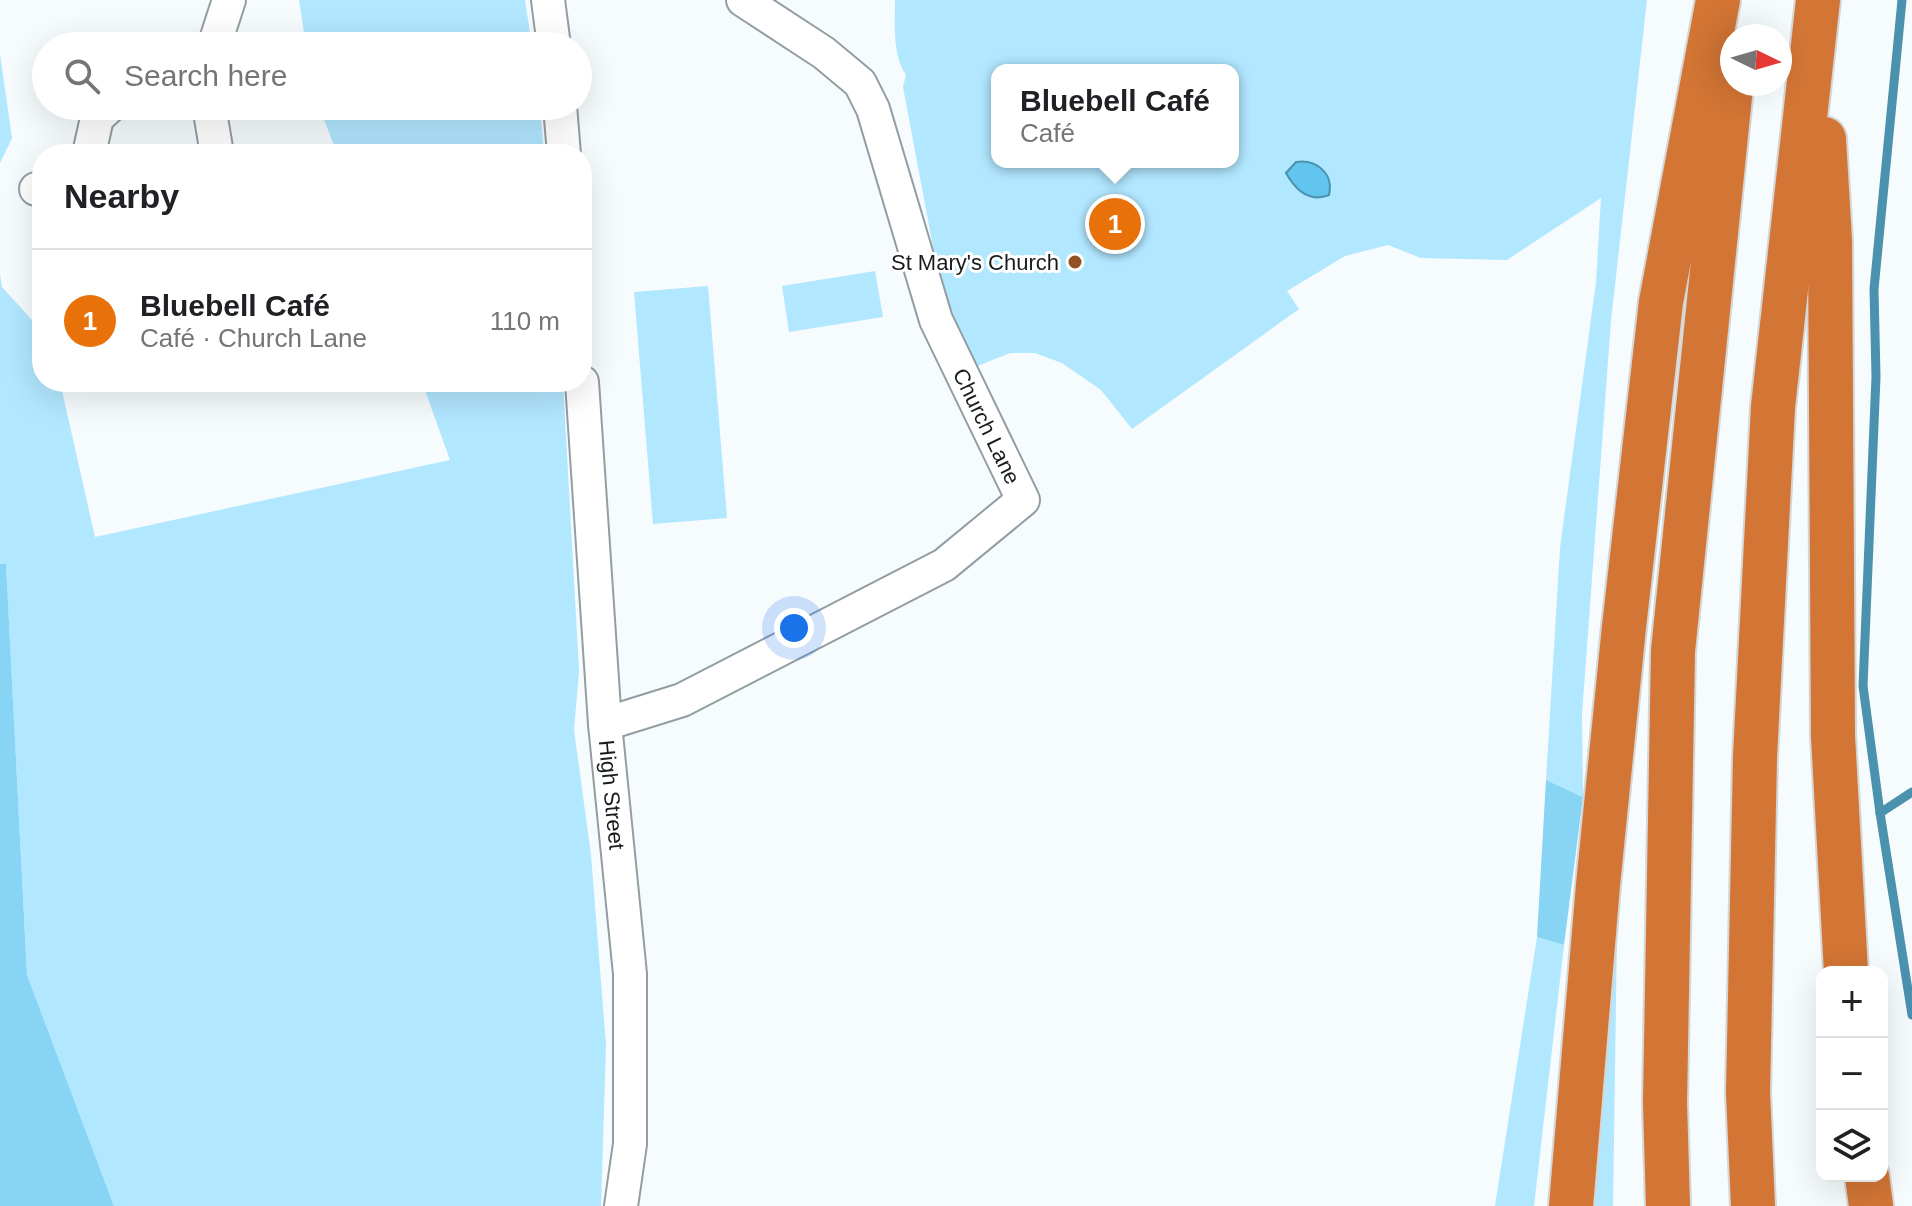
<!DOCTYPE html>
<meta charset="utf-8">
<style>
:root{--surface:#fff;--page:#f2f2f2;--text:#202124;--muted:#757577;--line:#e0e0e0;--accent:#935022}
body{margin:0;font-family:Helvetica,sans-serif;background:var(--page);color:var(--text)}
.controls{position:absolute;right:24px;bottom:24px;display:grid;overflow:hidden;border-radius:16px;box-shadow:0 8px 32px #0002}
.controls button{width:72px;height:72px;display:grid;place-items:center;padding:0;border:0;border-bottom:2px solid var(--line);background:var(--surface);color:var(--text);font:40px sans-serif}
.compass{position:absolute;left:1720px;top:24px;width:72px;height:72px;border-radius:50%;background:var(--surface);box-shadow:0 8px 32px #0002;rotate:95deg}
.you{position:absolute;left:794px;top:628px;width:28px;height:28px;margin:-20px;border:6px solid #fff;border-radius:50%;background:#1a73e8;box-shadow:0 0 0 12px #1a73e833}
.badge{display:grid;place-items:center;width:52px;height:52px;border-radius:50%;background:var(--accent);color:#fff;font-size:26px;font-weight:700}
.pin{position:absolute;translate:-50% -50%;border:4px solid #fff;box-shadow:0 2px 8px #0006}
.popup{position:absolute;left:991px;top:64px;width:248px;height:104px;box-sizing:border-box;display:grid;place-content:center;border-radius:16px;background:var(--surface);filter:drop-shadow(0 2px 6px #0005);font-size:26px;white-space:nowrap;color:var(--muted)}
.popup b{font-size:30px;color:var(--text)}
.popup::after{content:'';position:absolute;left:50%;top:100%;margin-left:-16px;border:16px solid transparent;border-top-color:var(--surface)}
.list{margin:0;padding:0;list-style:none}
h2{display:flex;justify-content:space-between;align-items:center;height:104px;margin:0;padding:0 32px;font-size:34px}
h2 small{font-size:26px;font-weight:400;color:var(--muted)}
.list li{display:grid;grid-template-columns:52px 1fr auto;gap:24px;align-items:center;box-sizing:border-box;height:144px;padding:0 32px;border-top:2px solid var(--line)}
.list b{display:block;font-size:30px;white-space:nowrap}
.list p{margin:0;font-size:26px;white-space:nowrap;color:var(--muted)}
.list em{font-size:26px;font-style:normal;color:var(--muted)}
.icon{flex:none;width:44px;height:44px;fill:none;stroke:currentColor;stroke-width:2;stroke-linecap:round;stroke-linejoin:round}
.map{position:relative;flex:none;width:1912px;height:1206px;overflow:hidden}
.search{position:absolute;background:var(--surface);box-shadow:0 8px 32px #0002;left:32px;top:32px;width:560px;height:88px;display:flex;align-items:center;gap:20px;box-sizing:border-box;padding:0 28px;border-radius:44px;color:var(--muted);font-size:30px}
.panel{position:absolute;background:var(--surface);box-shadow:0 8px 32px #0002;left:32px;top:144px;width:560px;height:248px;border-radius:32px}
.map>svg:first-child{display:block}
</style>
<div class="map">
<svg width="1912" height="1206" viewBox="0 0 1912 1206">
<rect width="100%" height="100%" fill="#f6fbfe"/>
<g fill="#b1e7ff" fill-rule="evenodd">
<path d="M299 0H525L532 46H306Z"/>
<path d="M895 0H1647L1611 321 1582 714 1583 797 1546 780 1560 548 1596 282 1601 198 1507 260 1421 258 1388 245 1345 256 1287 291 1299 309 1132 429 1101 390 1062 363 1035 353H1010L975 367 946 316 903 87 906 75C892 55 895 23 895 0ZM997 70H1233V162H997Z"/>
<path d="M0 54 12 138 0 163Z"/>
<path d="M319 106H540L544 154H337Z"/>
<path d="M875 271 883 317 789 332 782 286Z"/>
<path d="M0 274 2 287 42 331V382H60L95 537 450 460 422 382H563L579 671 574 730 591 855 606 1045 601 1206H114L27 975 6 565 0 564Z"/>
<path d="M708 286 727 518 653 524 634 292Z"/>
<path d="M1617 933 1613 1206H1594Z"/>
<path d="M1537 937 1564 945 1534 1206H1495Z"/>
</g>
<g fill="#88d4f5">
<path d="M0 564H6L27 975 114 1206H0Z"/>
<path d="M1546 780 1583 797 1564 945 1537 937Z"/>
</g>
<path fill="#61c5ed" stroke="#4b92af" stroke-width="2" d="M1296 162C1316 159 1334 173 1329 195 1309 203 1295 189 1286 173Z"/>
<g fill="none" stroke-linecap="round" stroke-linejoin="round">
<g stroke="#4b92af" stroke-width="9">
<path d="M1902 0 1874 289 1876 377 1863 686 1880 813 1912 1015"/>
<path d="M1880 813 1912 792"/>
</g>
<defs>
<g id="minor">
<path d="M548 0 554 46"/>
<path d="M214 46 229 0"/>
<path d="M209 106 217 154"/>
<path d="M560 106 564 154"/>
<path d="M89 154 97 118 110 106"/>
<path d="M36 189 42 188"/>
<path id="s1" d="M582 382 605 724 630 974V1144L621 1206"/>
<path d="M605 724 682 700 944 565 1023 500 936 320 873 109 860 83 824 53 743 0"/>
</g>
<g id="highway">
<path d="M1824 139 1830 241 1833 736 1846 972"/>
<path d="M1867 1176 1871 1206"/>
<path d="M1571 1206 1598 885 1624 627 1661 302 1718 0"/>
<path d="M1668 1206 1665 1103 1673 651 1732 77"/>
<path d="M1753 1206 1748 1092 1755 757 1773 407 1818 0"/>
</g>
</defs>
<use href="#minor" stroke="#939ea3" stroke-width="36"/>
<use href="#highway" stroke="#d5d6d6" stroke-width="48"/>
<use href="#minor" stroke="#fff" stroke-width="32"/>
<use href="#highway" stroke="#d27535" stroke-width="44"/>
</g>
<circle fill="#935022" stroke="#fff" stroke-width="3" cx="1075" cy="262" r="8"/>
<g text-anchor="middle" stroke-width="6" stroke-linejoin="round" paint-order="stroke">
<g font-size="22" fill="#181c1e" stroke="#fff" text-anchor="end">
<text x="1059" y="270">St Mary's Church</text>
</g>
<g font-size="22" fill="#181c1e" stroke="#fff">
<text transform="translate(987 426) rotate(64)" y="8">Church Lane</text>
<text dy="8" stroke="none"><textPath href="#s1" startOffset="414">High Street</textPath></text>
</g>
</g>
</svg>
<div class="controls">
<button>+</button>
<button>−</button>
<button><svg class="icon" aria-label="layers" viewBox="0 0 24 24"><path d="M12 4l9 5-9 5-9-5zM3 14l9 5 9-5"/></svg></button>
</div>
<svg class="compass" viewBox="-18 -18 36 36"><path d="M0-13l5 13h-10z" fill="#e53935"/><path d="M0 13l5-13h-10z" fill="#757577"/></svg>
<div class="you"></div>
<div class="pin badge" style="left:1115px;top:224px;background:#e8710a">1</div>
<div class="popup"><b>Bluebell Café</b>Café</div>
<div class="search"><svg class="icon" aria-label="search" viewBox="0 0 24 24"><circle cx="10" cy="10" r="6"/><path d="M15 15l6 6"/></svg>Search here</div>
<section class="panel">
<h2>Nearby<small></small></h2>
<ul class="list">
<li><span class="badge" style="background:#e8710a">1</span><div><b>Bluebell Café</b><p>Café · Church Lane</p></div><em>110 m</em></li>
</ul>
</section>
</div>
